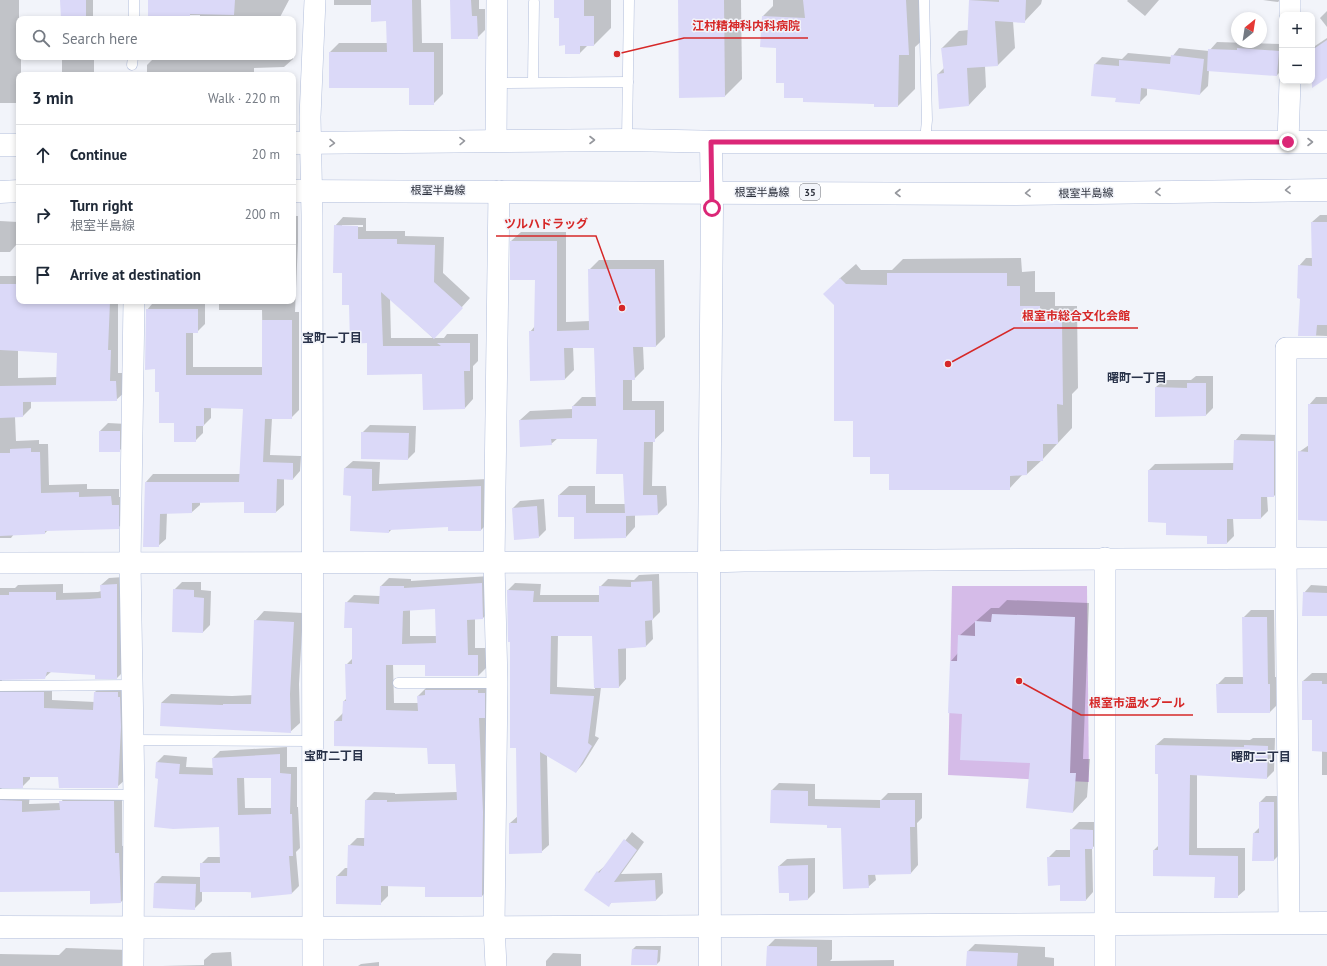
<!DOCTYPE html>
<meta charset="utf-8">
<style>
:root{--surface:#fff;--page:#f6f6f7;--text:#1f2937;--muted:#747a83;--line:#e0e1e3}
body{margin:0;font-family:"PT Sans","Noto Sans JP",sans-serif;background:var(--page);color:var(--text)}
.controls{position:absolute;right:12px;top:12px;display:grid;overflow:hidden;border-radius:8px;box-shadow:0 2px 6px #0003}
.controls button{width:36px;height:36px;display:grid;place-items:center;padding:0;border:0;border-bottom:1px solid var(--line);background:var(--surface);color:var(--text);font:20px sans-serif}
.compass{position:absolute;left:1231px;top:12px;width:36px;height:36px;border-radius:50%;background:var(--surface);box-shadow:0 2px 6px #0003;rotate:30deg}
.stop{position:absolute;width:12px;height:12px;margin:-9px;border:3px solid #db2777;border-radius:50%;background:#fff}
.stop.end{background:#db2777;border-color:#fff;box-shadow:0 1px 4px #0008}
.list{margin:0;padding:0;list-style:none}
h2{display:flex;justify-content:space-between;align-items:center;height:52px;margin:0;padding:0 16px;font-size:17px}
h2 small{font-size:13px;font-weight:400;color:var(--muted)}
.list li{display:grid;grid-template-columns:26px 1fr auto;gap:12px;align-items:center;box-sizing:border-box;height:60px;padding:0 16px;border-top:1px solid var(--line)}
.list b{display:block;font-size:15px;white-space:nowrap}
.list p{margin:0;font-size:13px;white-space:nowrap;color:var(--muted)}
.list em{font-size:13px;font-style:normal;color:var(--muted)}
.icon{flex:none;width:22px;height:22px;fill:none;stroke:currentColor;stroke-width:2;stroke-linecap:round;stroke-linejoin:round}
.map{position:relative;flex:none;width:1327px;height:966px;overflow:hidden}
.search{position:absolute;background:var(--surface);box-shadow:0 2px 6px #0003;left:16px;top:16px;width:280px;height:44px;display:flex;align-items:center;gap:10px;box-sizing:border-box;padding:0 14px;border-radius:8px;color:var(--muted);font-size:15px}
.panel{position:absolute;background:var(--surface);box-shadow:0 2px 6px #0003;left:16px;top:72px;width:280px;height:232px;border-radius:8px}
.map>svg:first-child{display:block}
</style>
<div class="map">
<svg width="1327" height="966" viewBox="0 0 1327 966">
<rect width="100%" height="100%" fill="#f2f4fa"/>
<path fill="#d5bbe8" d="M952 586H1087L1089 782 948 775Z"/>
<g fill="#0003" fill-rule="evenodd">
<path d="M0 0H19V57H21V73L54 75H19V103H0Z"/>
<path d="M61 0H93V19H62Z"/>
<path d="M149 0H289L279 19H200V15H149Z"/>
<path d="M334 0H421L422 43H443V94L433 104 410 87 330 52 339 43H388L387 20 372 5H334Z"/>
<path d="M452 0H479V9H485V30L477 38Z"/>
<path d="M555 0H611V28L594 45H588L580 53 566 44Z"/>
<path d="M679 0H741L742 79 725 96 680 97Z"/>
<path d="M773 0H924L926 37 915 47V89L898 106 804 97 784 82 777 47 763 16 773 6Z"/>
<path d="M970 0H1042L1041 4 1024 22 1013 21 1015 48 998 65 985 66 986 87 969 105 938 74 945 67 942 48 959 31 969 30Z"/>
<path d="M1128 0H1159L1145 16 1127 1Z"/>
<path d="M1263 0H1280L1278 2Z"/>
<path d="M1327 11V27L1320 18Z"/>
<path d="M1327 38V77L1312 80V48Z"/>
<path d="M1217 42 1282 44V70L1277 75 1209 70 1208 86 1200 94 1147 88V95L1139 103 1117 98 1095 64 1102 57 1122 59 1128 53 1172 57 1179 48 1209 51Z"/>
<rect x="62" y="57" width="32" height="18"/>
<path d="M155 57H293V59L284 67 254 68V75H147V65Z"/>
<path d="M1320 215H1327V336L1299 335 1301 298 1299 266 1306 258H1313L1312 222Z"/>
<path d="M293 216H298V242L295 312H299V410L291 418H272L270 455 301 456 300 471 293 479H284V505L276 512 245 501 200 502V505L192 512H167L166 539 158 546 146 482 153 474H241L244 408 211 407V418L203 426V433L195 441 175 422 160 391 147 310 152 304V301L205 302V324L197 332H193V367H263L262 310H219V301H293Z"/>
<path d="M343 217 366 218V231H405V236L444 237 443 273 470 298 434 338H444L447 334H478V361L473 366V399L465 408 423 373 368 342 350 304 343 272 335 226ZM342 225H363V227H342ZM390 298 433 338H391Z"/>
<path d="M0 221 18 222 17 244 10 252H0Z"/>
<path d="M521 232H566V322L590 321 589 270 599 260H664L665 337 656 346H643L644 369 634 379H632V401H664V431L653 441 652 486H666L667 505 658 514 635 515V527L626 537H575V516L559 495 569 486H595V504H626L624 473 598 438H558L551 444 520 420 530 411 573 409V406L582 397H596L595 347H573L574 370 565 379 530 332 535 326 536 279 511 241Z"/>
<path d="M1021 258 1022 272 1035 271V292H1055V306H1077L1078 388 1072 394V428L1042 460 1027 474H1023L1009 489 890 473 871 456 854 420 839 279 856 264 861 270H892L903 259Z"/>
<path d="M0 276H19V301H118V373H124L125 392 116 400 31 401V408L23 416 15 417 16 441 39 440V444H48L49 485 87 484V489H119V497H127L126 519 118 528 48 530 45 533 14 534 11 538H0ZM18 350 58 352 57 377 18 378Z"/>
<path d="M1196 376H1213V408L1206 415 1156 387 1164 380H1191Z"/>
<path d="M1316 397H1327V521L1299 452 1309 445V405Z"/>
<path d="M108 423 127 424V443L119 451H100V431Z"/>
<path d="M370 425 416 426 415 452 408 459 362 433Z"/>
<path d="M1241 434 1280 435V490L1274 496H1267L1268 511 1261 518H1233L1234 536 1227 543 1208 535 1167 522 1149 470 1155 464 1235 463V441Z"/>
<path d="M353 461 380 462 379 484 488 479 489 522 481 530H449V526L392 529 389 532 352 495 345 468Z"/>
<path d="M544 499 546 530 539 537 513 508 520 501Z"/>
<path d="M659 574 660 612 652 620 653 639 646 646 626 648V679L619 687H601L595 736 599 738 583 764 576 772 547 755 549 845 541 852 510 823 518 816 517 748 508 590 515 583 541 584 540 595H600V587L608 579 634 580 639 575ZM558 635H593L595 689 557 687Z"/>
<path d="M490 576 491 610 483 618H475V648H486V668L478 676 426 664H393L394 703H418V696L426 688 492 685 490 888 482 896 426 886H388V896L380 904 337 903V876L345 868H348L349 846 357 838H365L366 800 374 792 395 793V794L457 792 456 763 428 747 335 721 343 713 344 701 347 698 346 665 353 658 354 627 346 603 354 595 380 596 381 586 389 578 411 579V581ZM436 608 437 636H410V609Z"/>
<path d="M124 577 125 670 117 678H96V674L52 671 44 678 1 679 4 684 52 685V700L95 702V692L103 684H125V780L117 787 59 776H30V779L22 787H1L2 790 30 793 29 804 60 803 68 794H122V846L127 845 129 894 121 902 91 890 0 891V588H15L18 585 63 584V593L98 592 101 591V585L109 578Z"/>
<path d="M182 582H201V590L211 591 210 625 203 632 174 590Z"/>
<path d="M1311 585 1327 586V615L1304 593Z"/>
<path d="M1007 600 1089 603 1083 759H1090L1087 797 1073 812 1031 762 963 713 951 661 958 653 959 636 991 608H999Z"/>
<path d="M1251 610H1274L1275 677H1277L1278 704 1270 712 1217 685 1225 677H1244L1243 618Z"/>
<path d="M264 611 303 613 299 684 300 723 290 732 161 703 171 694 232 696 253 695 255 621Z"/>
<path d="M1312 673H1327V775H1322V751L1303 681Z"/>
<path d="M1164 738 1250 740 1253 738H1275L1274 771 1267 778 1197 774V848H1245V890L1237 897 1216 876 1154 850 1159 845V773L1156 745Z"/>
<path d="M287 747V767H297V807H298L300 848 296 852 299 886 292 893 202 891V901L194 909 155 883 162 876 201 877V864L208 857H221L220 826 159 778 157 762 164 755 187 757 186 767 214 768 213 758 220 751ZM244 777H272V808H245Z"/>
<path d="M779 783 815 784V799L881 800 888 793H922V818L917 823 918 865 911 873 875 874 876 880 868 887 842 827 828 824 772 790Z"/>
<path d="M1266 796H1280V854L1274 860H1253L1254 833 1260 827V802Z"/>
<path d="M1079 822H1100V841L1092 848 1093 892 1086 900 1061 884 1048 858 1056 850H1071V830Z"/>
<path d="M632 832 644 842 621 874 662 873 663 893 656 900 612 902 609 905 598 872 606 865Z"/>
<path d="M815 858V892L808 899 790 892 779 866 787 859Z"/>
<path d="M775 939 832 940V959L830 961 894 960V966H788L768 946Z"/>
<path d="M975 944 1045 947V957L1054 958V966H967L968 951Z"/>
<path d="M636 946H661L660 961 657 964H632L633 949Z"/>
<path d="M66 948 128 950V966H0V954L59 955Z"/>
<path d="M231 952 232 966H162L204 965V960L212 953Z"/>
<path d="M553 953 581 954V966H546V961Z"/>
<path d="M379 962V966H358L361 964Z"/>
</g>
<g fill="#dbd9f8" fill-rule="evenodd">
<path d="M60 0H86V19H61Z"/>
<path d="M148 0H235L234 15 190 14V16H148Z"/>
<path d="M371 0H412L413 52H434V105H409V88H329V52H387L386 21 371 22Z"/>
<path d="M450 0H471L472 16H477L478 39H451Z"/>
<path d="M554 0H584V16H594V46H580V54H565V45L559 46V18H554Z"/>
<path d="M678 0H724L725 97 679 98Z"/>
<path d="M803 0H906L909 55H899L898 107H874V104L803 102V98H784V83H776V48L760 47 762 16 805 18Z"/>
<path d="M969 0 999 2V0H1026L1025 23 995 21 998 66 967 68 969 106 939 109 937 74 944 73 941 48 967 45Z"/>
<path d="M1327 40V78L1312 88V50Z"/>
<path d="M1237 48 1279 51 1277 76 1207 71 1208 49 1237 50Z"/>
<path d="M1171 55 1204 59 1200 95 1141 88 1140 104 1115 102 1116 98 1091 96 1094 64 1119 66V60L1170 64Z"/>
<path d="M1311 222H1327V325H1317L1316 336H1298L1300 299 1297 298 1298 265 1312 266Z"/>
<path d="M334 225 358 226V239H397V244L435 245 434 282 463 308 434 339 381 292 383 346H441L437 343H470V371H464L465 409 423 410 422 374 367 375V343L350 344 349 305H342V273H333Z"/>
<path d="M510 241H557V331L589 330 588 269H655L656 347H633L635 380H623V410H655V442H644L643 495H657L658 515 626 516V538L574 539V517H558V495H586V513H625L623 474H596L597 439H551L552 445 520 447 519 420 572 418V406H596L594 348H564L565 380 530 381 529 331H534L535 280H510Z"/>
<path d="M887 273H1007V286H1020V306H1040V321H1062L1063 405 1057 404 1058 444H1043V461H1027V475L1010 476V490H889V474H870V457H853V421H834V305L823 294 840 278 846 284 887 285Z"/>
<path d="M0 284H19V301H110L108 350H111L110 381H116L117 401 23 402V417L0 418V386L56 385 57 353 0 350Z"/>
<path d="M146 309H198V333H186V375H262V320H292V419H265L263 462 293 463V480L277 479 276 513H244V502L192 503V513L160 514 159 547H143L145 482H239L243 409 204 408V426H196V442H174V423H159V392H155V369L145 370Z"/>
<path d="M1187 383H1206V416L1155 417V387L1187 388Z"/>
<path d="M1308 404H1327V521L1298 520V451L1308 452Z"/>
<rect x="99" y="431" width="21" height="21"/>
<path d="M361 432 409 433 408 460 361 459Z"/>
<path d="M1234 440 1274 441V497H1261V519H1227V544H1207V536L1166 535V523L1148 522V470H1233Z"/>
<path d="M31 448V452H40L41 493 79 492V497L111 496 112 505H119V529L45 531V534L0 536V453H10V449Z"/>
<path d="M344 468 372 469V491L481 486V531H448V527L389 530V533L350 531 351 496 343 495Z"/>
<path d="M537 506 539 538 514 540 512 508Z"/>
<path d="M652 581 653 620 645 621 646 647 618 649 619 688H594L592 636H551L550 694 594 696 588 743 592 746 576 773 540 752 542 853 509 854V823H517L516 748H510V642H508L507 590 534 591 533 602H599V586L631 587V582Z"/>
<path d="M482 583 483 619 467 620 468 655H478V676H425V665H386V710L418 711 417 696 425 695V690H478V693H485V718H479L483 812 482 897H425V887L381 886V905L336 904V876H347L348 845 364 846 365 800H387V802L457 800 455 764H428L427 748 334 746V721H342L343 701H346L345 664H352V628H344L345 602 379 604 380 586H404V588ZM435 609 436 643 402 644 403 611Z"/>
<path d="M117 584V679H95V675L47 672 45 679 0 680V595H9V592H56V600L89 599 101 598 100 585Z"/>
<path d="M173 589 194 590V597L204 598 203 633 172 632Z"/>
<path d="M1303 592 1327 593V616H1302Z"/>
<path d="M992 614 1075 617 1070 773H1076L1073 813 1026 808 1030 763 960 760 962 714 948 713 950 661H957L958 635 975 636V621L991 622Z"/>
<path d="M1242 617H1267L1268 684H1270V713H1217L1216 684H1243Z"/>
<path d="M254 620 294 622 290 694 291 733 160 726 161 703 223 705V704H251Z"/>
<path d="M1302 681H1322V684H1327V752L1312 751V720H1302Z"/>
<path d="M0 692H44V708L93 710 94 692H118V697H120L121 727 118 788H59L58 777H23V788H0Z"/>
<path d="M1155 745 1244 747V745L1268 746 1267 779 1190 775 1189 855 1238 856V898H1214L1215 877 1153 876V850H1158V774H1155Z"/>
<path d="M280 754V773L291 774 290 814H292L293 856H289L292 894 251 898V892H200V863H220L219 827 173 829 154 827 158 779 155 778 156 762 180 764 179 774 213 775 212 758ZM237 778H271V814L238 815Z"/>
<path d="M771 790 808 791V806L880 808V800H915V827H910L911 874 868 875 869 888 843 889 841 828H827V825L770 823Z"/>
<path d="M0 800 22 801V812L60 810 59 801H114L115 853H119L121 903 90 904V891L0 892Z"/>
<path d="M1259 802H1274V861H1252L1253 833H1259Z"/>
<path d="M1070 829 1093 830V849H1085L1086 901H1060V885L1048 886 1047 857H1070Z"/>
<path d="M624 839 637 850 614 882 655 880 656 901 611 903 609 907 584 890 597 871 599 873Z"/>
<path d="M808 865V900L789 901V893H779L778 866Z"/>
<path d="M154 883 196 884 195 910 153 908Z"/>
<path d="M767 946 817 947V966H766Z"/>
<path d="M632 949 658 950 657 965H631Z"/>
<path d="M967 951 1018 953 1017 966H966Z"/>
</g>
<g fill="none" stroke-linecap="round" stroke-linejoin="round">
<defs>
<g id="lane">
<path d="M924 0 927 120 925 141"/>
<path d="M134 19V0"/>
<path d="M132 65 133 57"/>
<path d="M533 82 534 2"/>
<path d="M496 83 628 82"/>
<path d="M627 140 629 0"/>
<path d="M398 683H497"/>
<path d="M0 686 132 685"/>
<path d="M133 740 312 741"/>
<path d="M0 794 134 795"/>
</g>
<g id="street">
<path d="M1290 15V0"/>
<path d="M496 141 497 0"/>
<path d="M1288 142 1290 81"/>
<path d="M0 563 709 562 744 561 1327 558"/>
<path d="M1289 923 1286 558V348H1327"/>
<path d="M133 966 134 795 130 563 134 301"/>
<path d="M313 966 312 215 310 117 315 0"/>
<path d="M496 966 494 926 497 683 494 563 499 191"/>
<path d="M1105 966V558"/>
</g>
<g id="secondary">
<path d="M0 927 351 928 1327 923"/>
<path d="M710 966 709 562 712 208 711 142"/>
</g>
<g id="primary">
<path d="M293 143 627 140 726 142H1327"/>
<path d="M0 145H19"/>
<path d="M293 191 1016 194 1327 190"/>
<path d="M0 192 19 191"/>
</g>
</defs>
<use href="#lane" stroke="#b3bfdc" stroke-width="11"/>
<use href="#street" stroke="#b3bfdc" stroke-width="22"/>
<use href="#secondary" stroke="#b3bfdc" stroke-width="23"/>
<use href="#primary" stroke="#b3bfdc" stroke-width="23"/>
<use href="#lane" stroke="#fff" stroke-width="10"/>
<use href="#street" stroke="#fff" stroke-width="21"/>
<use href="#secondary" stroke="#fff" stroke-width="22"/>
<use href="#primary" stroke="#fff" stroke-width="22"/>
</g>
<defs><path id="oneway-chevron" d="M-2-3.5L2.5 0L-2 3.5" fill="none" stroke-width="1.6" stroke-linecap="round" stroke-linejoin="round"/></defs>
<g stroke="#95979d">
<use href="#oneway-chevron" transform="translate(592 140)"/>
<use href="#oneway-chevron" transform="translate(462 141) rotate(-1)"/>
<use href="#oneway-chevron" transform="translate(1310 142)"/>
<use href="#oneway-chevron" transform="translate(332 143) rotate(1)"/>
<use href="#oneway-chevron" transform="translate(1288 190) rotate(179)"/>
<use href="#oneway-chevron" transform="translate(1158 192) rotate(179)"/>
<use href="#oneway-chevron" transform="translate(898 193) rotate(-180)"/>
<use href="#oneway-chevron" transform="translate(1028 193) rotate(179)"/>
</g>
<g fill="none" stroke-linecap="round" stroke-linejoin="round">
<path stroke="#db2777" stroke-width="5" d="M712 208 711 142H1288"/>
</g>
<g text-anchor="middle" stroke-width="3" stroke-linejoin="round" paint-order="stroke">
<rect fill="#f2f4fa" stroke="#676a74" stroke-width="1" x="800" y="184" width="20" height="16" rx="3"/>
<g font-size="10" font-weight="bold" fill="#2b2f3b">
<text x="810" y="196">35</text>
</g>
<g font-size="11" fill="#2b2f3b" stroke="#f2f4fa">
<text x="438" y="194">根室半島線</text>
<text x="762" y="196">根室半島線</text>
<text transform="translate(1086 193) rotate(-1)" y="4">根室半島線</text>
</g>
<g font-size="12" font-weight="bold" fill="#2a334a" stroke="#f2f4fa">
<text x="332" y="342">宝町一丁目</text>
<text x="1137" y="382">曙町一丁目</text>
<text x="334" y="760">宝町二丁目</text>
<text x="1261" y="761">曙町二丁目</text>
</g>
</g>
<path fill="none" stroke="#d62828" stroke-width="1.5" d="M617 54L684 38H808M622 308L596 236H496M948 364L1014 328H1138M1019 681L1081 715H1193"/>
<g fill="#d62828" stroke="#f2f4fa" stroke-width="1.5">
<circle cx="617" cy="54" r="4"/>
<circle cx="622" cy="308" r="4"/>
<circle cx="948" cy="364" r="4"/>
<circle cx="1019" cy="681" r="4"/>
</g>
<g font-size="12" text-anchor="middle" font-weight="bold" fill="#d62828" stroke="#f2f4fa" stroke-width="3" stroke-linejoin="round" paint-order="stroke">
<text x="746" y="30">江村精神科内科病院</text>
<text x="546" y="228">ツルハドラッグ</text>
<text x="1076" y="320">根室市総合文化会館</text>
<text x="1137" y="707">根室市温水プール</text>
</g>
</svg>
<div class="controls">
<button>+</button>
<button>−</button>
</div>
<svg class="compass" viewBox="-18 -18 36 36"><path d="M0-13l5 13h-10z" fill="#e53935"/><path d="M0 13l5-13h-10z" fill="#747a83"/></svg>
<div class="stop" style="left:712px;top:208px"></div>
<div class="stop end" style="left:1288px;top:142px"></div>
<div class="search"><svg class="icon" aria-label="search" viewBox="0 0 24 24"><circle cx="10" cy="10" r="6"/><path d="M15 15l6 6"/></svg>Search here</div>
<section class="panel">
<h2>3 min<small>Walk · 220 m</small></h2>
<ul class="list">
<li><svg class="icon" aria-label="ahead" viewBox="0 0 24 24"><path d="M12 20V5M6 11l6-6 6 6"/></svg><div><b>Continue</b></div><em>20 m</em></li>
<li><svg class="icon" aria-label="right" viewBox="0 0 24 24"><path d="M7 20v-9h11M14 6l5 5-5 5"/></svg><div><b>Turn right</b><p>根室半島線</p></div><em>200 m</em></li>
<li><svg class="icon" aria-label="arrive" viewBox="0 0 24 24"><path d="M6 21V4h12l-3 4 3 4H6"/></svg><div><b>Arrive at destination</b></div></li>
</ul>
</section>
</div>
